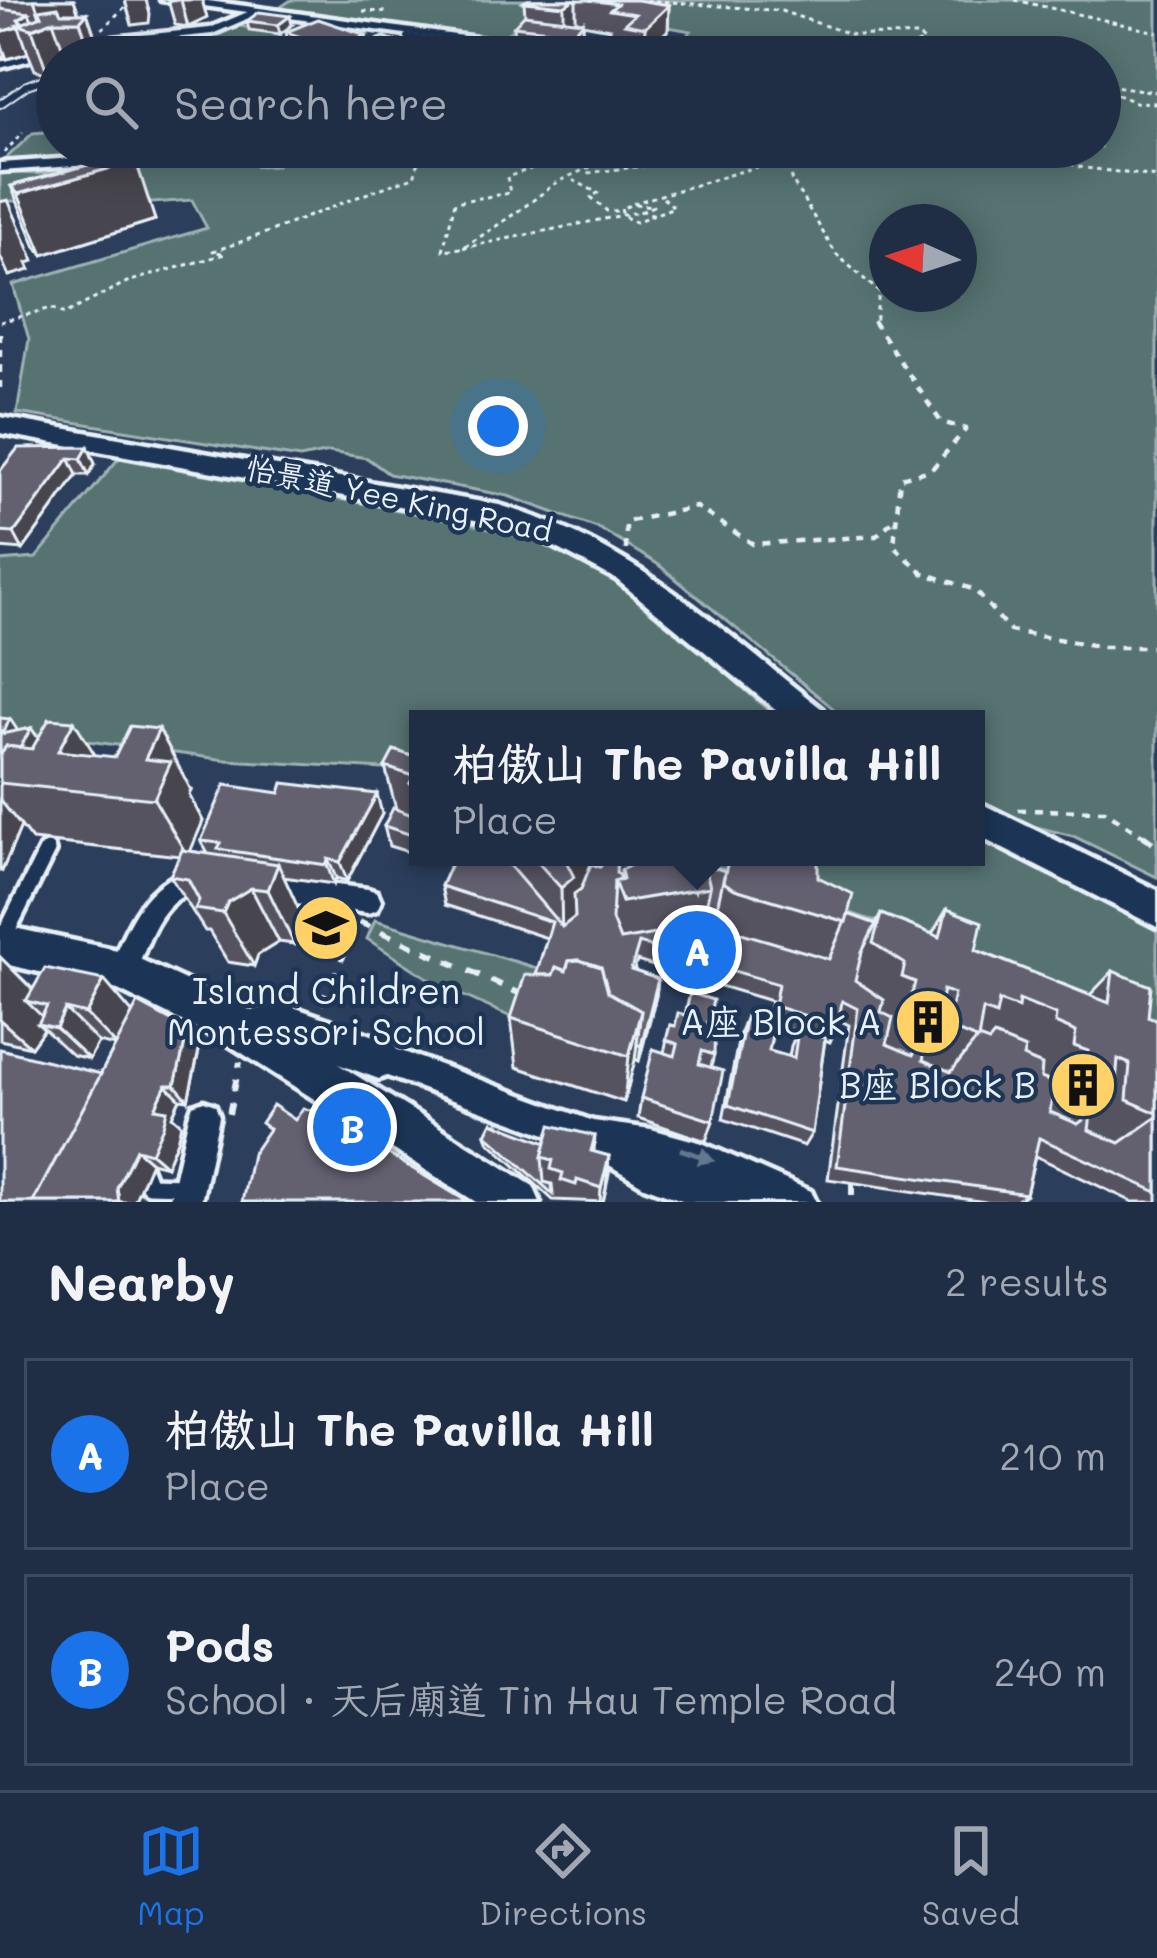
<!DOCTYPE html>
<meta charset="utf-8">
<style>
:root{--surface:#202e45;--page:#28364c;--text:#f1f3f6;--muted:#a2a8b3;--line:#3d4a5e;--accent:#1a73e8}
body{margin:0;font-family:Mali,"LXGW WenKai TC",sans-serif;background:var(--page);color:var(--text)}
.compass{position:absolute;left:869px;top:204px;width:108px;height:108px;border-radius:50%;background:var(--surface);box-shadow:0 6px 30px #0003;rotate:273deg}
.you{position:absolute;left:498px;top:426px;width:42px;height:42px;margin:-30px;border:9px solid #fff;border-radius:50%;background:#1a73e8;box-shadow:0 0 0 18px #1a73e833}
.badge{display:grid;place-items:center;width:78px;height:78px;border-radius:50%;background:var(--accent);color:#fff;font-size:39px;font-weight:700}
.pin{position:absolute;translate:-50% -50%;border:6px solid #fff;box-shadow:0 3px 12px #0006}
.popup{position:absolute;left:409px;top:710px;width:576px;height:156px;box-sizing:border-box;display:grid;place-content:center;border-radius:0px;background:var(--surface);filter:drop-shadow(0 3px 9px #0005);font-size:39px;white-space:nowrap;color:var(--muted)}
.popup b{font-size:45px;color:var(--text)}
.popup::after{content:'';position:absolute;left:50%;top:100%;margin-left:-24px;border:24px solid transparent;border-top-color:var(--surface)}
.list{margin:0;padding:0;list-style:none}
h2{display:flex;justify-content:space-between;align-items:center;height:156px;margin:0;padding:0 48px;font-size:51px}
h2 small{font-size:39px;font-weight:400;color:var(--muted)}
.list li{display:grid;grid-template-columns:78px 1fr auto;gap:36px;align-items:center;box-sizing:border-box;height:192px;margin:0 24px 24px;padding:0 24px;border:3px solid var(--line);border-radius:0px}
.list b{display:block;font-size:45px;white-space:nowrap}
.list p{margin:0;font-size:39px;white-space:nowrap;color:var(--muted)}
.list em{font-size:39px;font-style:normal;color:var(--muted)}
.icon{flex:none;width:66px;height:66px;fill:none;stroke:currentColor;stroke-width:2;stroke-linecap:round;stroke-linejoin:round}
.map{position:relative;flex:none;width:1157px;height:1202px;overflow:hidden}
.search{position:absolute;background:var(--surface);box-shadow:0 6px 30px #0003;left:36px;right:36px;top:36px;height:132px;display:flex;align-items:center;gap:30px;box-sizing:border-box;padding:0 42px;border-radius:66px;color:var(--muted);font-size:45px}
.sheet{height:588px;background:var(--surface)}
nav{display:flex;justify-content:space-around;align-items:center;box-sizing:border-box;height:168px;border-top:3px solid var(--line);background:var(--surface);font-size:33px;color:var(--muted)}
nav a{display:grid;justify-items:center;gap:6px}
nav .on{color:var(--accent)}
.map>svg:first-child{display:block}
</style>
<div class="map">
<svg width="1157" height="1202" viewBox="0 0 1157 1202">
<rect width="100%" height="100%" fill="#2b3e5c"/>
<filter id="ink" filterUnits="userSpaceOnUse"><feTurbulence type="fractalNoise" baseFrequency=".00833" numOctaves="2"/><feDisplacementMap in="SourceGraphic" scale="24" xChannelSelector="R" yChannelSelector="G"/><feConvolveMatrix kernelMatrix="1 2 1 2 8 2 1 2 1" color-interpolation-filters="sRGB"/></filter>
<g filter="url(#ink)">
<g fill="#567371" stroke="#9fb2b4" stroke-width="3" fill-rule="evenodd">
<path d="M291 0H568L495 40 275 11Z"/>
<path d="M587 0H1157V877L1073 836 1016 822 976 801V719H846L659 565 600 529 508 496 389 474 367 458 329 452 300 458 17 413 29 339 13 285 207 228 192 200 46 211 25 201H0V173L74 174 249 159 256 166 277 165 282 156 379 147H1100V57H668L691 31 584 12ZM887 222H959V294H887Z"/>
<path d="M240 26 280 34 288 46 321 57H106L99 47Z"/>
<path d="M57 131V147H92L88 162 0 164 33 133Z"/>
<path d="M119 458 458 521 571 549 612 572 778 719H418V771L226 760 0 729V561L36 558Z"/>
<path d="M976 836 1157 931V1019L689 857H976Z"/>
<path d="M375 920 540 969 520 1021 439 985 367 939Z"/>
</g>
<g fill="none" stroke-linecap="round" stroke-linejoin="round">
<defs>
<g id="lane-far1">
<path d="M407 37 449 43 486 57"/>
<path d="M422 44 458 57"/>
<path d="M0 104 27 85 57 75"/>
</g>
<g id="lane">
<path d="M5 935 47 851"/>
<path d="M142 1167 149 1185 183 1186"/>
</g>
<g id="street">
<path d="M257 8 261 13 212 34 75 48 0 68V62L74 42 210 28Z"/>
<path d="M549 46 613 54 618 57 549 52 508 56Z"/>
<path d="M240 147H303L297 151 0 171V163Z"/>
<path d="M203 869 212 872 216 881 212 890C203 893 192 892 183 896 155 910 144 954 132 981L122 985 112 981 108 971C128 924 146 873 203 869Z"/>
<path d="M264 876 368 889 377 892 381 901 377 910 368 913 264 900 255 897 251 888 255 879Z"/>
<path d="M379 1043 593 1121 651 1129 702 1143 811 1191 816 1202H687L644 1186 576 1145 379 1073 370 1075 360 1070 355 1060 360 1050Z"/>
<path d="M204 1101 215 1105 219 1116 201 1202H169L189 1116 193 1105Z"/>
</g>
<g id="secondary">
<path d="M161 0H201L557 49 549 54Z"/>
<path d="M0 417 499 505C632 543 716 626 822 709L827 719H787L616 579 534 536 497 524 0 433Z"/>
<path d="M976 801 1157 890V927L976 835Z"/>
<path d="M0 925 122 951 252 1011 282 1003 394 1043 400 1058 394 1073 379 1079 338 1064 533 1186 540 1202H476L223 1041 118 990 0 963Z"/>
</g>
</defs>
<use href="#lane-far1" stroke="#e8f1f8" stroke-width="10"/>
<use href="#lane" stroke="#e8f1f8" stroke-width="24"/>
<use href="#street" stroke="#e8f1f8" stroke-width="9"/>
<use href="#secondary" stroke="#e8f1f8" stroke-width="9"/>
<g stroke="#e8f1f8" stroke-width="3" stroke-dasharray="4.5 4.5" stroke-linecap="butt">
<path d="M646 0 781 11 853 35 918 36 924 41 908 48 916 57"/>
<path d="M1015 0 1157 32"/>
<path d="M363 11 386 12"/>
<path d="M102 29 132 0"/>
<path d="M1100 84 1157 92"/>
<path d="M1100 88 1135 102 1157 103"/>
<path d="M724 147 778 157"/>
<path d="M794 147 806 157"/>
<path d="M1038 147 1078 167 1157 177"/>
<path d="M4 153 23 132"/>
<path d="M573 153 615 151C595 170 570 172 549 188 521 210 493 229 462 248L643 211"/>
<path d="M795 159 951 153 967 147"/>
<path d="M797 159 791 179 836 254 879 292 875 324"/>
<path d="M588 173 743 153"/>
<path d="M573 180 598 193 591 197 607 211H622"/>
<path d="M663 198 674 207 635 222 623 216 621 209 637 202 787 158"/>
<path d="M635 204 653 206 643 211 655 215"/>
<path d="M461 248 443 250 455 202 510 193 507 177 569 156 575 147"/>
<path d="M0 322 52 308 65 314 127 282 225 254 213 251C282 230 345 199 414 177L422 152 469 160 500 147"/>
</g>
<g stroke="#e8f1f8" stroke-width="4.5" stroke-dasharray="8 8" stroke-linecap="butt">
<path d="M873 321 941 422 966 429 931 470 900 478 894 546 923 573 975 590 1010 631 1104 647H1157"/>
<path d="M0 333V388"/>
<path d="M626 550V522L696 507 753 544 876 536 896 518"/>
<path d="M1018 810 1105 811 1147 839"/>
</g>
<g stroke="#e8f1f8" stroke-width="6" stroke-dasharray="12 12" stroke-linecap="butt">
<path d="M1143 836 1157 846"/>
<path d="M359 922 521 994"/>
<path d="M321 1004 358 924"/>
<path d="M229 1114 240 1062"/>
<path d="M852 1183V1196"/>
</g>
<use href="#lane-far1" stroke="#1d3557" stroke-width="6"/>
<use href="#lane" stroke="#1d3557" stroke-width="15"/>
<use href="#street" fill="#1d3557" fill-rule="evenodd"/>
<use href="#secondary" fill="#1d3557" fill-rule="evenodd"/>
</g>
<g fill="#565360" stroke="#e8f1f8" stroke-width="3" fill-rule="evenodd">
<path d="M0 0H74L79 13H87L102 57H57V71L48 74 35 70 28 53 7 59 0 54Z"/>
<path d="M168 0H202L207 18 188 27 175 25Z"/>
<path d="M528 0H637L669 5 668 30 644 53 623 50 624 38 610 35V29L583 24V35L574 46 515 39 514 26 525 15 524 2Z"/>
<path d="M247 21 292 25 280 34 249 30Z"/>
<path d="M286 32 367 44 413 47 414 57H356L355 54 347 57H321L288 46Z"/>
<path d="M101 147H174L173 152 131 156 155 220 43 255 36 247 11 186 91 164 89 161 103 158 101 153 103 147Z"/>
<path d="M88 447 95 464 89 475H77L23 550 0 548V471Z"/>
<path d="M0 718 18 731 31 728 38 738 95 755 191 790 189 795 203 821 190 851 208 854 201 841 382 814 347 881 336 878 334 884 284 877 303 919 294 944 279 942 258 955 254 966 228 962 209 931H205L170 876 180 856 32 840 21 826 2 871H0Z"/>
<path d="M418 758V855L389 846 384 826 396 809 385 767Z"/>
<path d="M424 857H702L700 863 725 871 818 877 848 914 876 924 881 914 932 934 947 909 976 950 1090 995 1113 971 1148 1017 1157 1020V1202H1133L1035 1156 1026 1194 1015 1202H986L828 1179 849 1025 839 1020 830 1042 825 1040 812 1133 804 1146 723 1119 740 1032 746 1016 768 1022 771 1001 637 961 634 971 658 979 656 996 639 1061 635 1059 624 1102 517 1067 511 1018 536 975 547 938 445 905 441 886 450 865ZM774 1024 797 1032 791 1046 789 1057 769 1051Z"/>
<path d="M0 957 33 989 133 1013 200 1046 188 1100 180 1099 172 1116 181 1124 177 1140 166 1166 151 1162 134 1202H0L101 1074 115 1046 98 1042 89 1059 72 1055 44 1029 31 1047 0 1040Z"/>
<path d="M708 1022 714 1055 711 1067 713 1121 706 1141 638 1118 641 1098 664 1053 670 1025 675 1026Z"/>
<path d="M486 1134 546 1143 595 1136 594 1152 609 1156 608 1168 610 1169 603 1202 553 1200 488 1141Z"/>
</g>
<g fill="#46444e" stroke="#e8f1f8" stroke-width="3">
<path d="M34 0H74L81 20 87 13 102 57H92L80 21H53L66 57H57V71L48 74 32 29 18 20 29 13 35 28 43 25Z"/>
<path d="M125 0H146L150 14 149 23 132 25Z"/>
<path d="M181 0H202L207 18 188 27Z"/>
<path d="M573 0H576V23L564 31V6Z"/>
<path d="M669 5 668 30 644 53 645 28Z"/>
<path d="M290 16 292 25 280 34 278 25Z"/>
<path d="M583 22V35L574 46V33Z"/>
<path d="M19 27 28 53 7 59 0 40V32Z"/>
<path d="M366 35 368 48 354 49 355 54 347 57H335L333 48Z"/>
<path d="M413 47 414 57H390Z"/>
<path d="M106 147H174L173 152 121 157 119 150 107 168 101 153Z"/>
<path d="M136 161 155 220 43 255 18 194Z"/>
<path d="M8 200 34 261 27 263 30 270 9 276 0 256V202Z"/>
<path d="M88 447 95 464 89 475 81 459Z"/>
<path d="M69 458 77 475 23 550 14 533Z"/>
<path d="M10 719 24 740 31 728 52 758 45 770 1 734Z"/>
<path d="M74 721 112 782 58 751Z"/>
<path d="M159 729 191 790 189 795 203 821 188 857 154 799 145 759Z"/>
<path d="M377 794 382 814 347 881 340 862Z"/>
<path d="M0 800 21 826 2 871 0 869Z"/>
<path d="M571 857H591L590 883 575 935 562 945 561 888 566 861Z"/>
<path d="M683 857H702L695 890Z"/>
<path d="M328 859 336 878 334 884 327 865Z"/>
<path d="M278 864 303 919 294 944 268 890Z"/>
<path d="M251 888 279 942 258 955 254 966 223 913 228 902Z"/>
<path d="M0 957 44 1001H26L49 1023 38 1024 44 1029 31 1047 0 1020Z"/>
<path d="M658 979 656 996 639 1061 641 1046Z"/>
<path d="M104 980 133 1014 117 1046 86 1014Z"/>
<path d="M65 1009 98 1042 89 1059 56 1028Z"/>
<path d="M641 1011 635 1060 624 1102 629 1056Z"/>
<path d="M188 1030 200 1046 188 1100 175 1085Z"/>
<path d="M166 1085 180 1099 172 1116 181 1124 177 1140 166 1166 151 1153 155 1108Z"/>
<path d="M136 1149 151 1162 134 1202H119L117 1188Z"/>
<path d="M609 1156 606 1188 603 1202H600L601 1188Z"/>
</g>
<g fill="#646170" stroke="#e8f1f8" stroke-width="3">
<path d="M528 0H573L564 6 524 2Z"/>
<path d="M589 0H637L669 5 645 28 624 24 635 14 610 10 617 4Z"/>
<path d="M58 7 61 13H87L80 21H53L32 29 18 25 42 16 39 10Z"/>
<path d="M0 9 29 13 18 20 22 24 18 25 21 26 0 32Z"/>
<path d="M259 12 290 16 278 25 247 21Z"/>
<path d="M524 15 583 22 574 33 514 26Z"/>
<path d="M318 19 366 35 333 48 286 32Z"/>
<path d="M384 37 413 47 390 57H377L354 49Z"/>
<path d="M537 46 591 52 587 57H505L514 52 529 55Z"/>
<path d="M220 53 234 54 231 57H216Z"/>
<path d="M128 154 136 161 18 194 11 186 92 164 89 161Z"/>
<path d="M88 447 81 459 69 458 14 533 0 532V471L18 448Z"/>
<path d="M0 718 10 719 1 734 31 728 20 748 6 746 0 756Z"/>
<path d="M49 719 74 721 58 751 115 757 130 726 159 729 145 759 171 762 154 799 0 783V756L6 746 32 749Z"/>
<path d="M394 750 418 758V785L410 783 414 776 385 767Z"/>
<path d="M283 783 377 794 340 862 328 859 327 865 218 849 221 843 201 841 225 785 280 793Z"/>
<path d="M393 808 418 817V837L384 826Z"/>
<path d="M182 850 278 864 268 890 251 888 228 902 223 913 195 909 199 900 188 879 170 876Z"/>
<path d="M454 857H502L562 927 575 917 574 894 581 889 591 864 600 867 608 857H617L616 873 620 875V879L614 881 612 920 620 940 702 926 710 887 706 871 699 870 700 863 725 871 714 921 725 928 829 959 848 914 876 924 862 952 855 980 884 1000 881 1012 893 1018 887 1044 913 1055 929 1033 923 1060 951 1072 978 1038 989 1042 994 1036 1025 1049 1023 1057 1042 1065 1041 1078 1054 1083 1050 1112 1078 1124 1091 1114 1089 1130 1120 1143 1157 1117V1192L1039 1138 1026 1194 837 1166 858 1009 842 1001 838 1026 774 1006 778 984 639 943 631 970 658 979 641 1046 637 1044 641 1011 608 992 601 967 579 960 569 961 566 971 556 967 553 975H536L552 922 441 886Z"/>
<path d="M533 857H571L566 861 574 877 561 888Z"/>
<path d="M623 857H685L688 869 706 871 710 887 622 902 614 881 623 879 621 870 629 866 621 863Z"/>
<path d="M729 857 766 861 768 857H801L818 862V877L853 894 846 922 735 889 723 882Z"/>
<path d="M947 909 982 922 976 950 1109 1003 1113 971 1151 986 1148 1017 1157 1020V1113L1127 1100 1130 1064 1118 1059 1115 1094 1085 1082 1088 1051 1074 1046 1076 1032 1055 1023 1056 1015 1019 1000 1018 1008 999 1001 996 1015 983 1010 978 1040 947 1027 954 994 943 990 936 1022 908 1010 915 982 902 977 905 964 873 943 881 914 940 937Z"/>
<path d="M579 960 601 967 608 992 641 1011 629 1056 511 1018 525 975H553L556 967 566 971 569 961Z"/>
<path d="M45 968 104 980 86 1014 65 1009 56 1028 38 1024 47 1006 26 1001Z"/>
<path d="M690 993 713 1000 708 1022 715 1024 714 1055 702 1051 699 1064 723 1071 713 1121 641 1098 653 1049 675 1056 678 1044 666 1040 670 1025 675 1026 678 1013 685 1015Z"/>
<path d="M138 1003 188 1030 175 1085H166L155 1108 167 1110 163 1126 151 1153 136 1149 117 1188 119 1202H33Z"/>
<path d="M746 1016 774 1024 769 1051 794 1058 798 1030 825 1038 812 1133 728 1105Z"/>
<path d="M0 1049 101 1074 33 1202H0Z"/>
<path d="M273 1105 295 1120 303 1108 322 1114 468 1202H242L252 1154 269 1129 261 1123Z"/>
<path d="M492 1122 546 1143 542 1157 544 1182 552 1184 553 1194 486 1134Z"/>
<path d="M551 1125 595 1136 591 1151 609 1156 601 1188 577 1180 576 1185 561 1180 563 1173 551 1169 553 1160 542 1157Z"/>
</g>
<defs><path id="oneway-solid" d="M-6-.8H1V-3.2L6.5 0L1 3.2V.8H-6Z" transform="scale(3)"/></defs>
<use fill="#64778f" href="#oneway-solid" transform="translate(697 1155) rotate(19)"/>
</g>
<defs>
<symbol id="school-disc" viewBox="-11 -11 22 22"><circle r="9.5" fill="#ffd166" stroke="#1d3557"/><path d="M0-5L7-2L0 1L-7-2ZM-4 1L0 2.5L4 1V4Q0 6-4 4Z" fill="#111"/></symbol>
<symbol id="building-disc" viewBox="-11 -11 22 22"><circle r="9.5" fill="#ffd166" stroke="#1d3557"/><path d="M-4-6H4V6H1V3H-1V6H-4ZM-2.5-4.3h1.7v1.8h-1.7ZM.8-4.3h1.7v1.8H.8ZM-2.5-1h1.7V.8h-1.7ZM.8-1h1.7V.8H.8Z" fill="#111"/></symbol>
</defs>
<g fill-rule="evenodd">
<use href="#school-disc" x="288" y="890" width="76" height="76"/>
<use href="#building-disc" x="890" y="984" width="76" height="76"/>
<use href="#building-disc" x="1045" y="1047" width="76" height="76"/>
</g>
<g text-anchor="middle" stroke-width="9" stroke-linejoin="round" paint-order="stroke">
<g font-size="30" fill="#e8f1f8" stroke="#1d3557">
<text transform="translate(399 500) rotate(12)" y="10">怡景道 Yee King Road</text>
</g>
<g font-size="36" fill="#e8f1f8" stroke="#1d3557" text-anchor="end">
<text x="326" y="1004" text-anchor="middle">Island Children<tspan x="326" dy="41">Montessori School</tspan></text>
<text x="882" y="1035">A座 Block A</text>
<text x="1036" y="1098">B座 Block B</text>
</g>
</g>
</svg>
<svg class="compass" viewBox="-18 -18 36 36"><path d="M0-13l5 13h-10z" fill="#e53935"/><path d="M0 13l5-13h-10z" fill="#a2a8b3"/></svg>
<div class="you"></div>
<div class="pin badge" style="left:697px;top:950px">A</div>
<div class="popup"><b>柏傲山 The Pavilla Hill</b>Place</div>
<div class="pin badge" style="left:352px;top:1127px">B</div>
<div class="search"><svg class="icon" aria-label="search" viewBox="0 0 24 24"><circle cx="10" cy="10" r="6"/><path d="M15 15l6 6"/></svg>Search here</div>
</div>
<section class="sheet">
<h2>Nearby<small>2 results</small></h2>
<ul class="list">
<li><span class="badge">A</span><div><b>柏傲山 The Pavilla Hill</b><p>Place</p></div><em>210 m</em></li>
<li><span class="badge">B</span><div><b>Pods</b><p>School · 天后廟道 Tin Hau Temple Road</p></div><em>240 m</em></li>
</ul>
</section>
<nav>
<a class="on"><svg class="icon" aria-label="map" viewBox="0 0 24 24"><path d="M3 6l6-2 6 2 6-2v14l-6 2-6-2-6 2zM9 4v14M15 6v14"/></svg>Map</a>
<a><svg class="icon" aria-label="directions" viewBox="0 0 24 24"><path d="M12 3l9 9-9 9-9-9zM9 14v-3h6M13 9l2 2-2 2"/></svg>Directions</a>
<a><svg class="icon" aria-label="saved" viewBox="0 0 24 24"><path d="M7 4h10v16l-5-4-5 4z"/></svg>Saved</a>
</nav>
